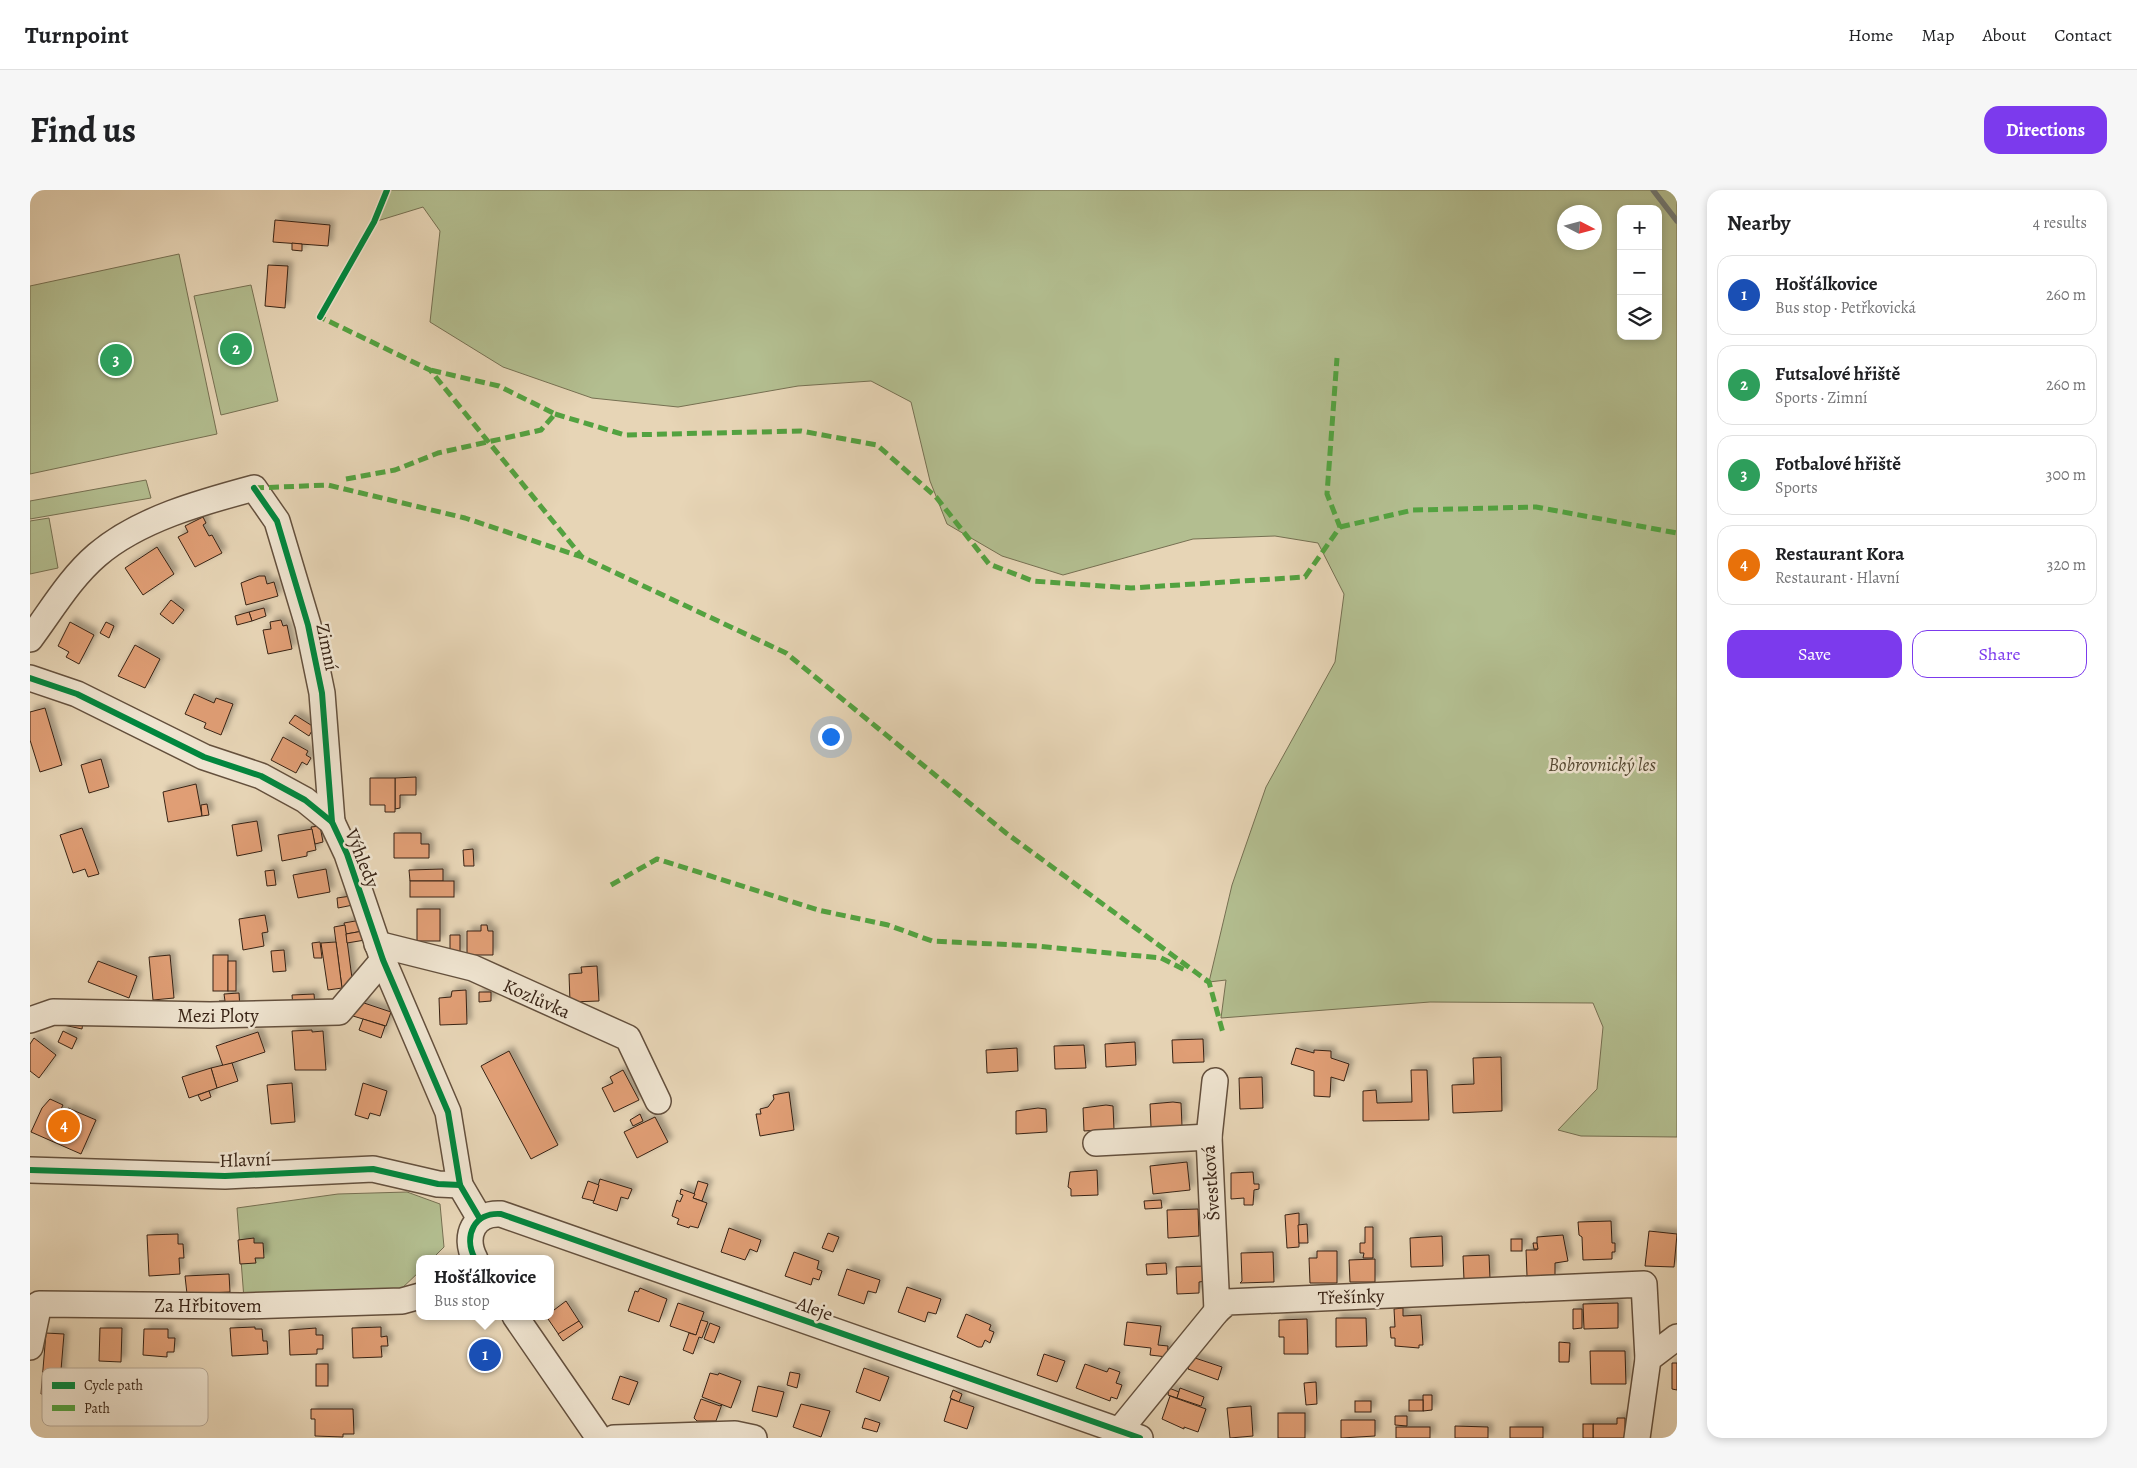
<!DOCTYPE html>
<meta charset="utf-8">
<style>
:root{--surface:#fff;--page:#f6f6f6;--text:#202124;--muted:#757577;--line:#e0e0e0;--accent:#7c3aed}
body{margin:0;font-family:Alegreya,serif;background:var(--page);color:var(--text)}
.controls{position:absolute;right:15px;top:15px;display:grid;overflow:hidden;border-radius:10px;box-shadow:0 2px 8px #0003}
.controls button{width:45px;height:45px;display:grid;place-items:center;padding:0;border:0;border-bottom:1px solid var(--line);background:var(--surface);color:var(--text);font:25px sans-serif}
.compass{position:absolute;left:1527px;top:15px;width:45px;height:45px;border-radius:50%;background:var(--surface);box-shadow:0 2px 8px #0003;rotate:96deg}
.you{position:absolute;left:800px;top:546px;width:18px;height:18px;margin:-12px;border:4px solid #fff;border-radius:50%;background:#1a73e8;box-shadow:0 0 0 8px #1a73e833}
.badge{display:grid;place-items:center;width:32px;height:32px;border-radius:50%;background:var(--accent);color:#fff;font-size:16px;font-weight:700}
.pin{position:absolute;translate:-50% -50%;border:2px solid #fff;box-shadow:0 1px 5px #0006}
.popup{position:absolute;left:386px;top:1065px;width:138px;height:65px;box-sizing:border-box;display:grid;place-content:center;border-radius:10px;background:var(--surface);filter:drop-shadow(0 1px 4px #0005);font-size:16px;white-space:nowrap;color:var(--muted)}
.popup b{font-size:19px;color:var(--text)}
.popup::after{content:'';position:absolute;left:50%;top:100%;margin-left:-10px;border:10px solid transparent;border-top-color:var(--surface)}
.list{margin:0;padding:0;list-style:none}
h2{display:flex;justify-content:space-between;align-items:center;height:65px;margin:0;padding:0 20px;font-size:21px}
h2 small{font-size:16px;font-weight:400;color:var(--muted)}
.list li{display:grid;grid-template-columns:32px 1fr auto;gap:15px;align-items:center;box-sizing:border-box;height:80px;margin:0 10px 10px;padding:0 10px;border:1px solid var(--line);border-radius:15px}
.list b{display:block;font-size:19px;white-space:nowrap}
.list p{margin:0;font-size:16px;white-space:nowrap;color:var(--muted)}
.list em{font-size:16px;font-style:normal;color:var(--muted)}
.actions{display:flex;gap:10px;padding:15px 20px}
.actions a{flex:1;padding:11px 0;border:1px solid var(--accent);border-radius:15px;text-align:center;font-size:18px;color:var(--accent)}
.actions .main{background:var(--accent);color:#fff}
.icon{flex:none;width:28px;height:28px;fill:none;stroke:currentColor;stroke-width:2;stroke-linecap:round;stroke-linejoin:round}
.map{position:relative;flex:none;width:1647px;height:1248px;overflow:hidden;border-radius:15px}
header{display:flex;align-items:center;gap:30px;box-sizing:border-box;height:70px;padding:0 25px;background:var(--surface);border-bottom:1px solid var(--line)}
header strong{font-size:24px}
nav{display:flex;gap:28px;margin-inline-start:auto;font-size:18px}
.intro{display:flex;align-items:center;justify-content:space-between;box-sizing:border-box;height:120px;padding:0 30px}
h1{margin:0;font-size:35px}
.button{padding:12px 22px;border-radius:15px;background:var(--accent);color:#fff;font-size:18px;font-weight:700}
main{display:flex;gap:30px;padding:0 30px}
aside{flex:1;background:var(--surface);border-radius:15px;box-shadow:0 2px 8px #0003}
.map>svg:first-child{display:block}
</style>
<header>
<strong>Turnpoint</strong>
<nav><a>Home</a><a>Map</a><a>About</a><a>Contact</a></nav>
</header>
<div class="intro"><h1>Find us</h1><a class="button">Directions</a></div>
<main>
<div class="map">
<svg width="1647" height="1248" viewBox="0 0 1647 1248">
<defs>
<filter id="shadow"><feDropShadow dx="4.5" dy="-4.5" stdDeviation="2.5" flood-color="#0004"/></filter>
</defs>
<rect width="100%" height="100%" fill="#e7d5b6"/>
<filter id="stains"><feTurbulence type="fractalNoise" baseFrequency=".004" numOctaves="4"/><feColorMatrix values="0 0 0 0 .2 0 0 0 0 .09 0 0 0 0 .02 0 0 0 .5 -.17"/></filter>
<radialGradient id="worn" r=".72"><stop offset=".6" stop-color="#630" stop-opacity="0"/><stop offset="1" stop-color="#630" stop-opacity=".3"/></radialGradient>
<g fill="#b3be90" stroke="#767052" fill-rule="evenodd">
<path d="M357 0H1647V947L1551 946 1528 940 1567 899 1573 837 1563 813 1400 812 1191 828 1196 790 1179 792 1202 695 1236 597 1305 472 1314 404 1288 353 1245 346 1163 349 1033 385 972 366 917 334 900 291 881 212 841 191 768 196 648 217 562 208 473 177 400 132 410 41 393 17 344 32ZM1591 19H1628V146H1591ZM1564 22V52H1534V22Z"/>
<path d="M149 64 187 244 0 284V96Z"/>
<path d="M221 95 248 211 191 225 164 106Z"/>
<path d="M116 290 121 308 0 329V311Z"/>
<path d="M19 328 28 378 0 384V331Z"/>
<path d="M377 1002 410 1014 414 1057 402 1069H390V1081L369 1101 214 1109 207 1018 308 1004Z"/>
</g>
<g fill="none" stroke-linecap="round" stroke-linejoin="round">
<path stroke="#737b76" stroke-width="5.5" d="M1623 0 1647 31"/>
</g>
<g fill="#e09e74" stroke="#382315" filter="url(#shadow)">
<path d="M245 30 300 35 298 56 243 52Z"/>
<path d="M262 53 272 54V61L262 60Z"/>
<path d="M238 75 258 76 255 118 235 116Z"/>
<path d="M173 327 176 333 173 335 179 346 182 345 192 363 165 377 148 347 158 342 155 336Z"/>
<path d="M127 357 144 384 113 405 95 378Z"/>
<path d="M229 386H235L237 394 244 392 248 406 216 415 211 393Z"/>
<path d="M141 410 154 420 143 434 130 424Z"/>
<path d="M234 418 236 426 222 431 219 422Z"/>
<path d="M219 422 222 431 207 435 205 426Z"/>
<path d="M251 430 253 436 257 435 262 459 238 464 233 440 241 439 240 432Z"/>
<path d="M40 432 64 445 49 474 36 467 39 462 28 456Z"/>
<path d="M76 432 84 436 79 448 70 443Z"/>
<path d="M105 455 130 469 115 498 88 486Z"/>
<path d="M164 504 184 513 186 508 203 514 191 545 174 538 176 533 155 524Z"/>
<path d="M15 518 32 575 10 582 0 550V522Z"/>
<path d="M265 525 284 537 279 546 259 533Z"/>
<path d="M253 547 278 561 276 565 281 568 277 575 272 572 266 583 241 570Z"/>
<path d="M71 569 79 597 59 603 51 575Z"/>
<path d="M386 587V605H370V618L365 619V588Z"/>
<path d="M340 588H365V622H355V615H340Z"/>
<path d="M166 594 172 626 138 632 133 602Z"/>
<path d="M177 614 179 625 172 626 171 615Z"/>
<path d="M227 631 232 661 207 666 202 635Z"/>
<path d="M290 636 293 652 285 654 281 637Z"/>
<path d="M52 638 69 684 58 687 55 679 43 683 30 645Z"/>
<path d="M282 639 286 660 277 662V666L252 671 248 645Z"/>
<path d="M364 643H391V654H399V668H364Z"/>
<path d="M443 659 444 676H434L433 660Z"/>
<path d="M296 679 300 702 268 708 263 685Z"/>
<path d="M413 679V691H380L379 680Z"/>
<path d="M244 680 246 695 237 696 235 681Z"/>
<rect x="380" y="691" width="44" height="16"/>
<path d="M321 706 323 715 308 718 307 708Z"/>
<rect x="387" y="719" width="23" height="32"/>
<path d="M235 725 238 742 232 743 234 756 213 760 209 729Z"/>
<path d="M331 730 333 741 316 744 314 733Z"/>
<path d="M315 735 323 796 312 798 304 737Z"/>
<path d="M451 735H457L458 741H463V765H437V741H451Z"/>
<path d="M333 741 335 750 317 753 316 744Z"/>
<path d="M420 745H430V765L420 764Z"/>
<path d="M290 752 292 768H284L282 753Z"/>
<path d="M306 752 312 798 298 800 291 753Z"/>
<path d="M254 760 256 781 243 782 241 761Z"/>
<path d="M140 765 144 808 123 810 119 767Z"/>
<rect x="183" y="765" width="15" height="36"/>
<path d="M68 771 107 786 99 808 58 792Z"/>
<rect x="198" y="771" width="8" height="30"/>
<path d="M567 776 569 811 540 812 539 784 552 783 551 777Z"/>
<path d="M436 800 437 834 410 835 409 808 421 807 422 801Z"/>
<path d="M449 802H461V811L449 812Z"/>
<path d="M209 803 210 819 190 820 189 811H195L194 804Z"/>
<path d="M284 804 285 816 263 817 262 805Z"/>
<path d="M328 811 361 822 356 836 323 826Z"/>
<path d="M333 829 355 836 351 848 329 840Z"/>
<path d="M53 832 52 839 29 834Z"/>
<path d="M282 840V842L293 841 296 880H265L262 841Z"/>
<path d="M33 841 47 848 42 859 28 852Z"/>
<path d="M228 842 235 862 193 876 186 856Z"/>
<path d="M4 848 26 865 9 888 0 881V854Z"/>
<path d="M1173 849 1174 872 1143 873 1142 850Z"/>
<path d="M1105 852 1106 875 1076 877 1075 854Z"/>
<path d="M1054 855 1056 878 1025 879 1024 856Z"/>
<path d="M987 858 988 881 957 883 956 860Z"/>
<path d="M1266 858 1284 863V860L1301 861V868L1319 874 1314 891 1301 887 1300 907 1284 906V881L1261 874Z"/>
<path d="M479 861 528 955 501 969 451 876Z"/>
<path d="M1471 867 1472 921 1423 923 1422 895 1444 894 1443 868Z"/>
<path d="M202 873 208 891 187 898 181 878Z"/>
<path d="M181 878 187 898 159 908 152 887Z"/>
<path d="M593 880 609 910 584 922 572 898 583 893 580 887Z"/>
<path d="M1381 880H1397L1399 930 1333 931V901L1346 900 1347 913 1382 912Z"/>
<path d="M1232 887 1233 918 1210 919 1209 888Z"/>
<path d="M262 893 265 932 241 934 237 895Z"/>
<path d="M333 893 357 901 350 926 340 923 338 929 325 925Z"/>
<path d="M179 901 181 907 171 911 168 905Z"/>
<path d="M759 902 764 940 730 946 726 924H731L730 919 738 917 744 909 743 905Z"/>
<path d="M20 909 33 915 30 921 35 923 38 918 66 930 51 964 1 942 12 918Z"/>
<path d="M1143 912 1151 913 1152 936 1121 937 1120 914Z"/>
<path d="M1076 915 1083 916 1084 939 1054 941 1053 918Z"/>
<path d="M1008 918 1016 919 1017 942 986 944V921Z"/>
<path d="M610 924 613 931 603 936 600 930Z"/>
<path d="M625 927 638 952 607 968 594 942Z"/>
<path d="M1157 972 1160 1000 1123 1004 1120 976Z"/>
<path d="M1067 980 1068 1005 1041 1006V999L1038 997 1040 982Z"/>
<path d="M1223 982 1224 994H1229V999L1224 1000 1223 1015H1214V1008L1201 1009V983Z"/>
<path d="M570 989 602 999 598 1009 591 1007 587 1021 563 1013Z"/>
<path d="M558 991 569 995 564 1011 552 1008Z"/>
<path d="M668 991 678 994 672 1011 663 1008Z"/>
<path d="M651 999 665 1004 663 1008 677 1013 668 1038 660 1036 659 1038 647 1034 649 1029 642 1026 647 1010 650 1012 653 1005 650 1004Z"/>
<path d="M1131 1010 1132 1018 1115 1019 1114 1011Z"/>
<path d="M1168 1019 1169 1046 1138 1048 1137 1020Z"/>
<path d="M1269 1023V1057L1257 1058 1255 1025Z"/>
<path d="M1581 1031 1582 1053H1585V1062H1582V1069L1553 1070 1552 1047 1549 1045 1548 1032Z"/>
<path d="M1277 1034 1278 1053H1269L1268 1035Z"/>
<path d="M1335 1037H1343V1068H1333L1334 1063H1330V1053H1335Z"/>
<path d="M699 1038 731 1050 727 1062 720 1059 715 1070 691 1062Z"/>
<path d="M1619 1041 1647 1044 1644 1077 1615 1076Z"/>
<path d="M798 1043 809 1047 803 1062 792 1058Z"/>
<path d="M148 1044V1054H153L154 1068H149L150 1084 119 1086 117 1045Z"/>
<path d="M1533 1045 1538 1071 1525 1073V1085L1497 1086 1496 1060H1507V1047Z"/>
<path d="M1412 1046 1413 1076 1381 1077 1380 1048Z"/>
<path d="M224 1048V1053H233L234 1068H225L226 1073 210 1074 208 1050Z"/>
<rect x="1481" y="1049" width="11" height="12"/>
<path d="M1503 1053H1507L1508 1059H1504Z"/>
<path d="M1287 1061H1307V1093H1280L1279 1068H1287Z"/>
<path d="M764 1062 789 1071 787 1079 792 1081 789 1090 783 1088 781 1095 755 1086Z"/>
<path d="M1243 1062 1244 1092 1210 1093 1212 1091 1211 1063Z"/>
<path d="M1459 1065 1460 1089 1434 1090 1433 1066Z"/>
<path d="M1345 1069V1092H1320L1319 1070Z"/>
<path d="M1136 1073 1137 1084 1117 1085 1116 1074Z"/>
<path d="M1176 1076V1091L1169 1092V1103L1147 1104 1146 1077Z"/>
<path d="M817 1079 850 1090 846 1103 838 1101 834 1114 808 1105Z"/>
<path d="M199 1084 200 1102 157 1104 155 1086Z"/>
<path d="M877 1097 911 1109 906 1124 898 1122 895 1132 868 1122Z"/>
<path d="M610 1098 637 1109 629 1132 598 1121 605 1101 608 1102Z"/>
<path d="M536 1111 549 1131 529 1145 516 1126H520V1123Z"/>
<path d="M648 1113 674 1122 666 1145 640 1136Z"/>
<path d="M1588 1113V1138L1554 1139 1553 1114Z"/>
<path d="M1373 1118V1126L1391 1125 1393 1155H1389V1158L1365 1156V1148H1361L1360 1137H1365L1364 1119Z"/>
<path d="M1543 1119H1552V1138L1543 1139Z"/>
<path d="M936 1124 961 1135 959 1140 964 1142 960 1153 955 1150 952 1157H948L927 1147Z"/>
<path d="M1306 1128H1336L1337 1156 1306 1157Z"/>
<path d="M1277 1129 1278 1164H1254V1147H1249V1130Z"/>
<path d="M671 1130 678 1132 672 1148 669 1147 663 1164 653 1160 659 1143 666 1145Z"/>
<path d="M549 1131 553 1137 533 1151 528 1144Z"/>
<path d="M1097 1132 1131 1136 1128 1155 1138 1156 1137 1167 1120 1165 1121 1158 1094 1155Z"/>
<path d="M680 1133 690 1137 684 1153 674 1149Z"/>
<path d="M225 1137V1139H232L233 1151H237L238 1164 202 1166 200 1138Z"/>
<path d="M351 1137V1147L357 1146 358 1156H351L352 1167 323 1168 322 1138Z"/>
<path d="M70 1138H92L91 1172 69 1171Z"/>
<path d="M286 1138V1145H293V1159H287V1164L260 1165 259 1140Z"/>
<path d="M114 1139H138V1148H145L144 1162H137V1167L113 1165Z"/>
<path d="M16 1143 34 1144 30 1192 12 1191Z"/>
<path d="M1529 1152 1540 1153 1539 1172H1529Z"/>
<path d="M1560 1161H1595L1596 1194H1561Z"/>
<path d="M1014 1164 1035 1171 1027 1192 1007 1185Z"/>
<path d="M1162 1167 1192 1177 1188 1190 1158 1179Z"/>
<path d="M1642 1173H1647V1200L1642 1199Z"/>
<rect x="286" y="1174" width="12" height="22"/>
<path d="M1055 1174 1077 1182 1079 1178 1090 1182 1086 1193 1092 1195 1087 1209 1081 1207 1080 1211 1046 1198Z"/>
<path d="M834 1178 859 1187 850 1211 826 1202Z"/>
<path d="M760 1182 770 1184 767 1198 757 1195Z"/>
<path d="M680 1183 688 1185 689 1183 711 1191 701 1218 672 1207Z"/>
<path d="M590 1186 608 1192 599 1215 582 1209Z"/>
<path d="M12 1191 30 1192 29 1206 11 1204Z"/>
<path d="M1286 1192 1287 1214 1276 1215 1274 1193Z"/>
<path d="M728 1196 754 1202 747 1227 722 1221Z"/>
<path d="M1139 1198 1149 1202 1147 1208 1138 1205Z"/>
<path d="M1150 1198 1174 1207 1171 1216 1147 1208Z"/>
<path d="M923 1200 932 1204 929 1212 920 1208Z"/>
<path d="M1393 1205H1402V1220L1393 1221Z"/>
<path d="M1140 1206 1176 1219 1168 1242 1154 1237V1239L1132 1229Z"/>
<path d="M671 1209 690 1216 692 1214 686 1231H667L664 1228Z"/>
<path d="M921 1209 944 1217 937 1239 914 1231Z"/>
<rect x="1379" y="1210" width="14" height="11"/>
<rect x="1325" y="1211" width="16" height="11"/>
<path d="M771 1214 800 1221 791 1247 763 1237Z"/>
<path d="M1221 1216 1223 1246 1200 1248 1197 1218Z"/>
<path d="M281 1219H323L324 1244H313V1247L285 1246V1229H281Z"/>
<rect x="1248" y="1223" width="27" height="25"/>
<path d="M1365 1226H1377V1236L1365 1235Z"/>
<path d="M835 1228 850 1233 847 1242 832 1238Z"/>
<path d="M1587 1228H1595V1248H1563V1234H1587Z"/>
<path d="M1311 1230H1345V1246L1311 1248Z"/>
<rect x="1553" y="1234" width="10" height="14"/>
<path d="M1425 1236 1458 1237V1248H1425Z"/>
<rect x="1366" y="1237" width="34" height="11"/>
<rect x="1480" y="1237" width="33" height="11"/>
</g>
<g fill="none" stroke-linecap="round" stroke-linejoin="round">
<defs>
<g id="minor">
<path d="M0 449C21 421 40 388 67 365 109 329 172 312 224 298L247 331 278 435 292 503 302 632"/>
<path d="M0 488 47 504 174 567 231 586 275 610 302 632 317 664 353 770 418 922 430 995 450 1029"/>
<path d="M347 754 443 778 598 848 628 911"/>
<path d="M0 830 23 822 180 825 309 822 353 770"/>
<path d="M1179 947 1185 891"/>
<path d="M1066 953 1179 947 1187 1121"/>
<path d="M0 980 195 986 343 979 408 994 430 995"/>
<path d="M445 1069C433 1046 444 1022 471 1024L1110 1248"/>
<path d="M485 1126 569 1248"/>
<path d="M0 1157 9 1114 212 1116 372 1111 390 1106"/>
<path d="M1089 1241 1187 1121 1197 1112 1614 1094 1618 1169"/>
<path d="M584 1248 705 1244 724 1248"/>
<path d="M1607 1248 1618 1169 1647 1147"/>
</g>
</defs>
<use href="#minor" stroke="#64503d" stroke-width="28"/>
<use href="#minor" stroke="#efe4d0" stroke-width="25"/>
<g stroke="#53a240" stroke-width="5" stroke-dasharray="10 5" stroke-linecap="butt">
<path d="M292 123 290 127 400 180 552 367"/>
<path d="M525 224 595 245 771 241 847 255 906 307 959 374 1003 391 1101 398 1275 387 1310 337 1297 304 1307 168"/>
<path d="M316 289 365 280 408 263 511 240 525 224 469 196 400 180"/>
<path d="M224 298 298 295 435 328 552 367 756 463 976 643 1179 792"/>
<path d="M1310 337 1383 320 1506 317 1647 343"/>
<path d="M581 695 627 669 788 720 858 735 902 751 1006 756 1131 768 1155 780"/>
<path d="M1175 790 1179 792 1193 843"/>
</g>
<defs>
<g id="cycleway">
<path d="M290 127 344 32 357 0"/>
<path d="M224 298 247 331 278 435 292 503 302 632"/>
<path d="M0 488 47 504 174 567 231 586 275 610 302 632 317 664 353 770 418 922 430 995 450 1029"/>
<path d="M0 980 195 986 343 979 408 994 430 995"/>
<path d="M445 1069C433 1046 444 1022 471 1024L1110 1248"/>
</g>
</defs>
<use href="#cycleway" stroke="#efe4d0" stroke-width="9"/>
<use href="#cycleway" stroke="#00873e" stroke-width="6"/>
</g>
<g text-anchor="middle" stroke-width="5" stroke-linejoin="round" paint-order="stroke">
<g font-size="19" fill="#382315" stroke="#efe4d0">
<text transform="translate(298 457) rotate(78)" y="7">Zimní</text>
<text transform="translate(333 668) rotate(68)" y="7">Výhledy</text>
<text transform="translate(507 808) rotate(24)" y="7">Kozlůvka</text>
<text x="188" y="832">Mezi Ploty</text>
<text transform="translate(215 969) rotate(-2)" y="7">Hlavní</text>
<text transform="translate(1180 993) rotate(-94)" y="7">Švestková</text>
<text transform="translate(1321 1106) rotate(-2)" y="7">Třešínky</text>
<text x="178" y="1122">Za Hřbitovem</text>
<text transform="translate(785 1118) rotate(20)" y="7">Aleje</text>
</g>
<g font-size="19" font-style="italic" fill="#574a34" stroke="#efe4d0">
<text x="1572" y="581">Bobrovnický les</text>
</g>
</g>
<rect x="12" y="1178" width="166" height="58" rx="8" fill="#efe4d0" stroke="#b8aa98" stroke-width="1"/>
<rect x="22" y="1192" width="23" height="7" fill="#00873e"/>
<rect x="22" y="1215" width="23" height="6" fill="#53a240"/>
<g font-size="14" fill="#382315">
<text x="54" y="1200">Cycle path</text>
<text x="54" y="1223">Path</text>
</g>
<rect width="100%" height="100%" filter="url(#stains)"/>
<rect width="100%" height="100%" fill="url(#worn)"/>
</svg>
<div class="controls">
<button>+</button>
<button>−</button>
<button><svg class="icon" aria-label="layers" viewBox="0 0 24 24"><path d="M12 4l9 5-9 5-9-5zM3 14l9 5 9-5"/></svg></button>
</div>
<svg class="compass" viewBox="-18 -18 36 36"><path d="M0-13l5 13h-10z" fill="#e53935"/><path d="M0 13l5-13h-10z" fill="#757577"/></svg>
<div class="you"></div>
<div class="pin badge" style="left:455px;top:1165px;background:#1a4fb4">1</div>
<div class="popup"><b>Hošťálkovice</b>Bus stop</div>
<div class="pin badge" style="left:206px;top:159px;background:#2e9e5b">2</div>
<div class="pin badge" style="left:86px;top:170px;background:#2e9e5b">3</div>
<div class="pin badge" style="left:34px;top:936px;background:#e8710a">4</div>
</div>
<aside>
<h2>Nearby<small>4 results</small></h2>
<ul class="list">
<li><span class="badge" style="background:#1a4fb4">1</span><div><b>Hošťálkovice</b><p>Bus stop · Petřkovická</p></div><em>260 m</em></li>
<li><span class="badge" style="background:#2e9e5b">2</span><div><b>Futsalové hřiště</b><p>Sports · Zimní</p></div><em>260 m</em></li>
<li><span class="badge" style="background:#2e9e5b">3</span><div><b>Fotbalové hřiště</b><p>Sports</p></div><em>300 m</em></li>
<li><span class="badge" style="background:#e8710a">4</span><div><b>Restaurant Kora</b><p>Restaurant · Hlavní</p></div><em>320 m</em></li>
</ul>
<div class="actions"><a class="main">Save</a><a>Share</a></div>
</aside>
</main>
